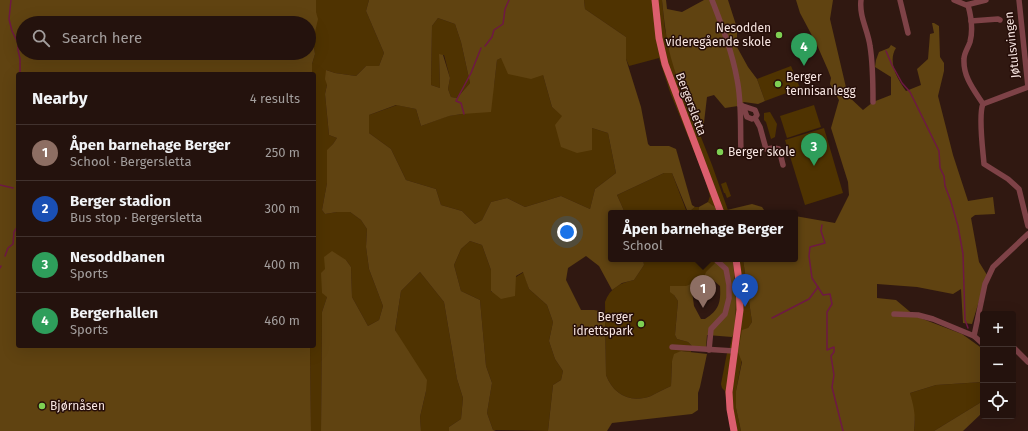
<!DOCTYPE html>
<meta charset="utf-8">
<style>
:root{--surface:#24120d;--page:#2c1b16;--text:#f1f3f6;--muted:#a39e9d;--line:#41322e;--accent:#db2777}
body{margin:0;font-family:"Fira Sans",sans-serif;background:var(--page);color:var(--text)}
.controls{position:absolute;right:12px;bottom:12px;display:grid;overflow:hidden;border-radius:4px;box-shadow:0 4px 16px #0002}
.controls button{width:36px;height:36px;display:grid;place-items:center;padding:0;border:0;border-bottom:1px solid var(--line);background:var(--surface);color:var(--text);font:20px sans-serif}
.you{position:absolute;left:567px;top:232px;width:14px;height:14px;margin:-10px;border:3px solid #fff;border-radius:50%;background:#1a73e8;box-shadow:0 0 0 6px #1a73e833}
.badge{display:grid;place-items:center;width:26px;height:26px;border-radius:50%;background:var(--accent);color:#fff;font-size:13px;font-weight:700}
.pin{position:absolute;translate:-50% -33px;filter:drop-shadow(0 1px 2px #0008)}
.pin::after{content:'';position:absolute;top:21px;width:14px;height:12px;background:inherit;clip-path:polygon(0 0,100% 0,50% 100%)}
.popup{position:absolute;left:608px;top:210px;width:190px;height:52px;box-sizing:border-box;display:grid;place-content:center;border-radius:4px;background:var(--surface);filter:drop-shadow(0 1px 3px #0005);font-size:13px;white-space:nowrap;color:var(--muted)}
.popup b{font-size:15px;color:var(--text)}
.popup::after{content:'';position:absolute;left:50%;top:100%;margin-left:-8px;border:8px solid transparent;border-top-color:var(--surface)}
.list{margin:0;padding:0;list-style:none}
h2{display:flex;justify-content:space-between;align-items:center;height:52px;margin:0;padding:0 16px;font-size:17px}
h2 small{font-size:13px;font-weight:400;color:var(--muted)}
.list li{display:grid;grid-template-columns:26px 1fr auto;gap:12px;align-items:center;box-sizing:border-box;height:56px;padding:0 16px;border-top:1px solid var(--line)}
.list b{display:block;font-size:15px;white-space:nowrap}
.list p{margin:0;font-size:13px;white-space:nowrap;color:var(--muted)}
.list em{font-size:13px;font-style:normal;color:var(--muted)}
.icon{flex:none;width:22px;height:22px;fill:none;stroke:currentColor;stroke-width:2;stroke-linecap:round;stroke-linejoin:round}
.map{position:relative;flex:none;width:1028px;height:431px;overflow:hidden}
.search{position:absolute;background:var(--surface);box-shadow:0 4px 16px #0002;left:16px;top:16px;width:300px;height:44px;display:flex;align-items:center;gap:10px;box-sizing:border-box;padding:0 14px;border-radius:22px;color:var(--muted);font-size:15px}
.panel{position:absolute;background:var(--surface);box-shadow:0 4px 16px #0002;left:16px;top:72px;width:300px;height:276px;border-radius:4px}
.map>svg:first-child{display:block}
</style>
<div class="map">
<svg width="1028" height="431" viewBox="0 0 1028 431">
<rect width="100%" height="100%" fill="#301811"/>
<g fill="#4f3301">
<path d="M316 0H369L366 11 384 53 379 66H366L356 76 335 73 326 70 327 85 325 94 329 135 337 138 333 144 327 151V183L322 210 325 214 337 212H350L361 220 367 229 366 247 369 269 383 306 379 320 368 326 352 297 351 267 346 260 327 297 322 312 321 431H311L310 346H314L315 285 314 74H312V64L315 54 313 41Z"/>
<path d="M584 0H662L665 30 682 89 712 165 729 213H718L715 207 708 202 710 196 704 176 670 92 659 58 629 66 626 59V37L585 9Z"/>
<path d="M438 18 455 24 461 42 470 83 457 98 451 97 448 89 450 78 444 55H439L440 88 431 85 432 26Z"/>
<path d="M501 58 543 75 552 107 563 116 592 149V128L608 133 616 173 595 189 590 209 561 196 525 207 507 198 491 202 482 220 475 224 462 211 441 205 436 189 406 180 391 149 369 133V115L397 105 416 109 421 126 448 116 462 114 494 85 497 60Z"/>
<path d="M791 66 800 88 765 101 757 79Z"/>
<path d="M814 105 821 127 787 138 780 116Z"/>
<path d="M770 112 777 124 775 137 771 139 766 122 764 120V113Z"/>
<path d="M824 128 843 193 805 205 785 140Z"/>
<path d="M664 173H672L686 210 690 211 695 207H699L698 213H625L617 195Z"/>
<path d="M726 182 731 196 727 198 725 193H724L721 184Z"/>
<path d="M470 241 482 245 491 270V292L524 272 529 289 547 305 553 322 549 341 555 359 563 371 561 380 553 385 548 431 493 430 487 413 492 383 486 366 480 300 461 291 454 265 461 249Z"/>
<path d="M643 259H719L707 272 703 280 687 286 674 295 678 301 675 335 677 339 688 342 692 346 691 352 681 351 672 361 671 386C664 389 657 393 651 396 630 404 613 394 606 375L605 302C610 288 620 283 634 280L644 265Z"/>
<path d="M733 259H743L752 322 748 328 736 391V408L741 431H731L725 391 722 388 721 384 727 353 730 347 732 337 735 332 736 298Z"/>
<path d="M420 272 444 302 457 379 463 398 461 419 449 427V431H421L420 417 426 391 395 330 401 291Z"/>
<path d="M983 382V401L934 431H914L915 421 910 393 936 385Z"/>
</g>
<g fill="#604311" fill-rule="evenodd">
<path d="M0 0H316V12L318 19 313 41 315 54 312 64V74H18V346H310L311 431H0ZM23 23H309V53H23Z"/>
<path d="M369 0H584L585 9 626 37V59L641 107 648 144 650 146H669L676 149 692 205 695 207 690 211 687 210 672 173H664L617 195 625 213H611V259H643L644 265 634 280 622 283 612 290 599 266 586 256 568 268 566 280 581 310H594L605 312 606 375C613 394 630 404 651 396 657 393 664 389 671 386L672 361 674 354 681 351 707 354 700 387 698 393V410L692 414 612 423 607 431H548L553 385 561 380 563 371 555 359 549 341 553 322 547 305 529 289 523 272 516 276 515 296 501 299 491 291V270L482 245 470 241 461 249 454 265 461 291 480 300 486 366 492 383 487 413 493 430 496 431H449V427L461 419 463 398 457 379 444 302 420 272 401 291 395 330 427 380 426 391 420 417 421 431H321L322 312 327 297 322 293 321 273 325 269 324 257 332 251 346 260 351 267 352 297 368 326 379 320 383 306 369 269 366 247 367 229 361 220 350 212H337L325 214 322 210 327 183V150L333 144 337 138 329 135 325 94 327 85 325 79 326 70 335 73 356 76 366 66H379L384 53 366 11ZM438 18 455 24 461 42 470 83 457 98 451 97 448 89 450 78 443 55 439 54 440 88 431 85 432 26ZM501 58 508 74 531 79 543 75 552 107 562 116 555 125 561 147 577 153 592 150V128L608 133 616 173 595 189 590 209 561 196 525 207 507 198 491 202 482 220 475 224 462 211 441 205 436 189 406 180 391 149 369 133V115L396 105 416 109 421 126 449 116 462 114 491 112 497 60Z"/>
<path d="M662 0H666L667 9 682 12 704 0H728L737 28V47L748 67 757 79 765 101 758 104 744 102 738 106 725 108 714 95 707 97 703 131 699 133C689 108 678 83 671 58 666 39 664 19 662 0Z"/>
<path d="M796 0H833L830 19 848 96 863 110 873 102 891 95V77L875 67 876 60 879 52 889 48 891 45 896 48C887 62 898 80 906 91L921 85 917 69 928 59 930 34 934 33 932 23H934L939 26 940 57 944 63V71L938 96 953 155 968 201 993 197 995 214 975 215 971 218 979 262 987 275 972 324 963 323 961 289 953 294 917 287 877 284V298L896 300 915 316 962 334 983 349V382L936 385 910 393C914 407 916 416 914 431H741L736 408V391L742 362 738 352 742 330 748 328 752 322 743 259H795V216L835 223 849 195 848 182 831 128 839 100 830 84 831 78 828 70 817 45 800 13Z"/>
<path d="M708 202 715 207 718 213H698L699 207Z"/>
<path d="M752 204 762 207 766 213H729L727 210Z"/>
<path d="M719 259H733L736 298 735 332 732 337 707 335 706 348 692 346 688 342 677 339 675 335 678 301 674 295 670 292V286H686L691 284 694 306 701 319H705C719 310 721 303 720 286L714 281 703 280 706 272Z"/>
<path d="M983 401V412L963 431H934Z"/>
</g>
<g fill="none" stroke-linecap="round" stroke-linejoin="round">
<g stroke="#6e1944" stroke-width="1.5">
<path d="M11 0 9 19 12 31 18 43V50L20 59V74"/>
<path d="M485 46 492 37 494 30 503 24 505 9 509 0"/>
<path d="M886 51 892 65 902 83 910 92 939 151 940 168 944 176 945 186 950 199 958 226 963 254 965 320 968 328"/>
<path d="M464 114 461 103 456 101 471 73 481 48"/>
<path d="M0 185 13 188"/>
<path d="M18 212V219"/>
<path d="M822 225 821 231 825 243 810 247 809 256 812 278 823 295 830 294 832 304 827 312V350L834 347V352L831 356 834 375 832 387 843 431"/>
<path d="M5 256 8 248 13 244 14 232 18 226"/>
<path d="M0 268 1 266"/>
<path d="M772 318 809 299 818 287"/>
</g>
<g stroke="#7e4247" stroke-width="5.5">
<path d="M712 0C722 26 732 51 737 79 742 103 740 128 741 152"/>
<path d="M861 0C859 17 868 30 870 46 873 64 873 84 873 102"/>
<path d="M900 0 908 33"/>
<path d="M954 0 966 5 986 0"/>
<path d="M968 5C971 16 973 31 970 42 968 48 964 53 964 59 963 77 974 90 983 104 978 115 983 151 984 164L1008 179 1019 189 1028 226"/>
<path d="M971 21 998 19 1000 20"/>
<path d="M983 104 1028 87 1019 0"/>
<path d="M740 105 755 110 757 115 755 118 752 119 747 117 743 106"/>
<path d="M755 118 760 127 766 149 774 148 779 149 783 165"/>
<path d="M894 314 918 315 933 319 974 336 983 344"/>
<path d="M974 336 985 284 993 267 1028 234"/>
<path d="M672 347 734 351"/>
<path d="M1013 347 1028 362"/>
<path d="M709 350 711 329 725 314 729 298V285L726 269 715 259"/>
</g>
<g stroke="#dc5e6e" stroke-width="7">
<path d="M655 0 659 38 665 64 721 213"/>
<path d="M734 431 730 409 729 392 740 310 739 281 736 259"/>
</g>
</g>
<g fill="#7ed053" stroke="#260e09" stroke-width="1.5">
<circle cx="779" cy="35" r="4"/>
<circle cx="778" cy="84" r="4"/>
<circle cx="720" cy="152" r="4"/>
<circle cx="641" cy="324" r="4"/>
<circle cx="42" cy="406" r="4"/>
</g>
<g text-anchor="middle" stroke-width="3" stroke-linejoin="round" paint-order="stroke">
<g font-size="12" fill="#f7e5e1" stroke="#260e09" text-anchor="start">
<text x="771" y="32" text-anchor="end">Nesodden<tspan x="771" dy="14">videregående skole</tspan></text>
<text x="786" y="81">Berger<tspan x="786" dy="14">tennisanlegg</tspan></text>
<text x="728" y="156">Berger skole</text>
<text x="633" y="321" text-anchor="end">Berger<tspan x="633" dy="14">idrettspark</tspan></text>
<text x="50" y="410">Bjørnåsen</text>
</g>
<g font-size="12" fill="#f7e5e1" stroke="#260e09">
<text transform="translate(1012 45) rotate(-96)" y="4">Jøtulsvingen</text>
<text transform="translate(691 104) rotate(69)" y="4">Bergersletta</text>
</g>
</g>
</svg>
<div class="controls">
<button>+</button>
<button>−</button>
<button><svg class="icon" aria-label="locate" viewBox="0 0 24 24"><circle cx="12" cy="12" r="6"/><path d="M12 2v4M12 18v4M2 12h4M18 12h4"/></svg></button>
</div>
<div class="you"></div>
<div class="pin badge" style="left:703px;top:308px;background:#8d6e63">1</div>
<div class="popup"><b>Åpen barnehage Berger</b>School</div>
<div class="pin badge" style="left:745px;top:307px;background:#1a4fb4">2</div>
<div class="pin badge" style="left:814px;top:166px;background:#2e9e5b">3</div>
<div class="pin badge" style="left:804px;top:66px;background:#2e9e5b">4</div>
<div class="search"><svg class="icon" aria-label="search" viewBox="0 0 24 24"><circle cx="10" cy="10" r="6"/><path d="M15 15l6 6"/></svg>Search here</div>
<section class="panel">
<h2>Nearby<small>4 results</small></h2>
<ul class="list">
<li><span class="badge" style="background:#8d6e63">1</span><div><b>Åpen barnehage Berger</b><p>School · Bergersletta</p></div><em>250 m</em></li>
<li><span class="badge" style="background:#1a4fb4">2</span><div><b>Berger stadion</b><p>Bus stop · Bergersletta</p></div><em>300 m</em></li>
<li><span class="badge" style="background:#2e9e5b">3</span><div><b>Nesoddbanen</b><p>Sports</p></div><em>400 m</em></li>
<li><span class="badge" style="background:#2e9e5b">4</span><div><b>Bergerhallen</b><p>Sports</p></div><em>460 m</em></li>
</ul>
</section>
</div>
